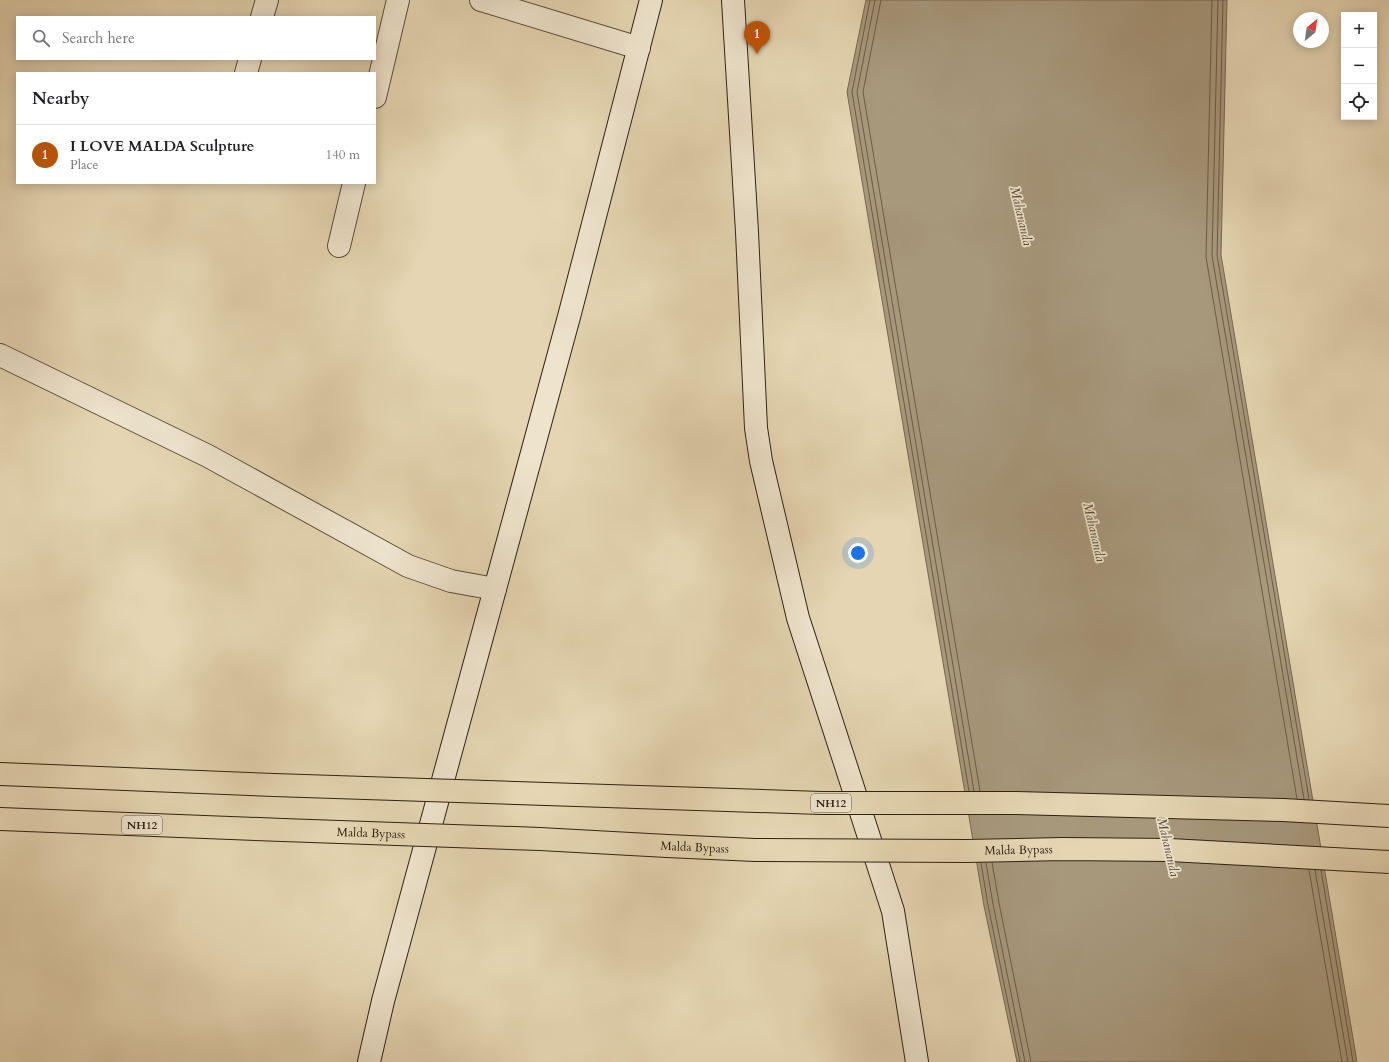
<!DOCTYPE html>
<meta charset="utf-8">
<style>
:root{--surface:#fff;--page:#f6f6f6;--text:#202124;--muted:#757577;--line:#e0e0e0;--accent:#b45309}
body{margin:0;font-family:Cardo,serif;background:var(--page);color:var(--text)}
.controls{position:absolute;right:12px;top:12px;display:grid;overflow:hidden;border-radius:0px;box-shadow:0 2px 10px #0003}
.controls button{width:36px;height:36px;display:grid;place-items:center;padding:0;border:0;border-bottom:1px solid var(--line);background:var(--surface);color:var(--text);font:20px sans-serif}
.compass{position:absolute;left:1293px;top:12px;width:36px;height:36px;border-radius:50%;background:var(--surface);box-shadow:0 2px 10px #0003;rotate:29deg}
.you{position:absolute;left:858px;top:553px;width:14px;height:14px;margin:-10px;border:3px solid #fff;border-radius:50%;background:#1a73e8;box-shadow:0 0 0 6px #1a73e833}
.badge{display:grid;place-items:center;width:26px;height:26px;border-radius:50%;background:var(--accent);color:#fff;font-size:13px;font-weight:700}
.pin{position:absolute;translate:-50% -33px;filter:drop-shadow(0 1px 2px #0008)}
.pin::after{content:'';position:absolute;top:21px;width:14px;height:12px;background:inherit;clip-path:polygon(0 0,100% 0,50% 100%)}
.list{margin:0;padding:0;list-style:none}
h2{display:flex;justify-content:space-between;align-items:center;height:52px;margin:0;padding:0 16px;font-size:17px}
h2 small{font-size:13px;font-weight:400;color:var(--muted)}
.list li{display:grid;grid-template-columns:26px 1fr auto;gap:12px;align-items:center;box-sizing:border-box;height:60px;padding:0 16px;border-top:1px solid var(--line)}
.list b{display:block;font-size:15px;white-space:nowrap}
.list p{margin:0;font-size:13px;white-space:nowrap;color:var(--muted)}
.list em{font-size:13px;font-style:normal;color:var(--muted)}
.icon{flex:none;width:22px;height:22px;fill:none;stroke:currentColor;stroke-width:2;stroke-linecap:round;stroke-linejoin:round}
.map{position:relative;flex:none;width:1389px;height:1062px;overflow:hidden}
.search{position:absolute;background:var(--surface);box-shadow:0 2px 10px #0003;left:16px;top:16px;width:360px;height:44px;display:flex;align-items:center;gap:10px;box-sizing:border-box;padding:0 14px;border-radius:0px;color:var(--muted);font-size:15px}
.panel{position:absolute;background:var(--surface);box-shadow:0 2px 10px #0003;left:16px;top:72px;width:360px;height:112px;border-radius:0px}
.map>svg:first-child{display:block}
</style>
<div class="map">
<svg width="1389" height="1062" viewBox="0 0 1389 1062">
<rect width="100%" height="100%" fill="#e5d5b2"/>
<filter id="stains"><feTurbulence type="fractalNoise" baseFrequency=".005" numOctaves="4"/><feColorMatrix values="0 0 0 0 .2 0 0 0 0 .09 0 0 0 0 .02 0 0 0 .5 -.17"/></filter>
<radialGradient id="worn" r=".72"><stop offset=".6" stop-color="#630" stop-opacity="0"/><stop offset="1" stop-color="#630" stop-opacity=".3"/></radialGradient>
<path fill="#a7987c" stroke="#776852" d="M866 0H1227L1221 255 1357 1062H1017L984 906 847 92Z"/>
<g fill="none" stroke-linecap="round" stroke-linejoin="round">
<g stroke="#6b5c48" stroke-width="1">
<path d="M870 0 852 92 969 791"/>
<path d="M875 0 857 92 974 791"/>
<path d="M881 0 863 92 980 791"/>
<path d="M1212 0 1206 257 1297 799"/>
<path d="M1218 0 1212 256 1304 799"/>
<path d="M1223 0 1217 255 1309 799"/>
<path d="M992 862 999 903 1031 1062"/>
<path d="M981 863 988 905 1020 1062"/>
<path d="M986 863 993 904 1025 1062"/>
<path d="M1309 870 1342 1062"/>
<path d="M1315 870 1348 1062"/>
<path d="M1321 870 1353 1062"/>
</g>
<defs>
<g id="street">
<path d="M481 0 639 48"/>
<path d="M262 17 267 0"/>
<path d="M246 73 250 59"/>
<path d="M375 97 398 0"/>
<path d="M339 246 354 183"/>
<path d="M0 355 208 456 408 566 451 581 495 589"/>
</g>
<g id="secondary">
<path d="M733 0 747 232 756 428 761 461 798 618 893 911 917 1062"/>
<path d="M369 1062 383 1001 570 313 651 0"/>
</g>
<g id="highway">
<path d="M0 774 274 785"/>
<path d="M0 819 283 830"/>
</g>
</defs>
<use href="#street" stroke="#5c4e3b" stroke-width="24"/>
<use href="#secondary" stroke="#2f2113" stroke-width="24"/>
<use href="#highway" stroke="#2f2113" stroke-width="24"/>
<use href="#street" stroke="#eee4cd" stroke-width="22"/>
<use href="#secondary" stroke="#eee4cd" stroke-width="22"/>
<use href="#highway" stroke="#e5d5b2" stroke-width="22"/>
<defs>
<g id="highway-bridge">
<path d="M274 785 821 803H1015L1283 810 1389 816"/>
<path id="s1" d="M283 830 540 839 667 846 755 850 966 851 1063 849 1170 850 1389 862"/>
</g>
</defs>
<use href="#highway-bridge" stroke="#2f2113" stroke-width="24" stroke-linecap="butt"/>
<use href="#highway-bridge" stroke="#e5d5b2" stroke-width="22"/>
</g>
<g text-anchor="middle" stroke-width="3.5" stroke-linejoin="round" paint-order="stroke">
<g fill="#eee4cd" stroke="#685c4b" stroke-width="1">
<rect x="811" y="794" width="40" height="18" rx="3"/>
<rect x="122" y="816" width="40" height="18" rx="3"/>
</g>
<g font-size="11" font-weight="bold" fill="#2f2113">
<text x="831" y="807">NH12</text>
<text x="142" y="829">NH12</text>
</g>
<g font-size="12" fill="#2f2113" stroke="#eee4cd">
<text dy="4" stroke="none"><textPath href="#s1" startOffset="88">Malda Bypass</textPath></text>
<text dy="4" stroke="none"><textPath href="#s1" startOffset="412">Malda Bypass</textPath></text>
<text dy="4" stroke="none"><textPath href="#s1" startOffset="736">Malda Bypass</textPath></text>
</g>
<g font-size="13" font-style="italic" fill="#594b38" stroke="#eee4cd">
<text transform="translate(1022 216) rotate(77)" y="5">Mahananda</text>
<text transform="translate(1095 532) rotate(77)" y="5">Mahananda</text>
<text transform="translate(1169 847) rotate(77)" y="5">Mahananda</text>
</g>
</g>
<rect width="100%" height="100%" filter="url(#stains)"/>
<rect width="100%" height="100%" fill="url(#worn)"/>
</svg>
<div class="controls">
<button>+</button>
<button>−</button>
<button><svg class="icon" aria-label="locate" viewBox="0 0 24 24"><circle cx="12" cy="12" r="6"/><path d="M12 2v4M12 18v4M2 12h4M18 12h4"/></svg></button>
</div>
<svg class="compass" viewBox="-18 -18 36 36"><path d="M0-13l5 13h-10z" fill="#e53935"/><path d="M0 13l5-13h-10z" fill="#757577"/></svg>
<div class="you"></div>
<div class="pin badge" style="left:757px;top:54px">1</div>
<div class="search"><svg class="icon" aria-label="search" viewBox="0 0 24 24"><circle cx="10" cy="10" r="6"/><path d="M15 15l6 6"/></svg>Search here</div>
<section class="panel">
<h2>Nearby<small></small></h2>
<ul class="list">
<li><span class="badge">1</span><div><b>I LOVE MALDA Sculpture</b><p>Place</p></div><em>140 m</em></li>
</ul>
</section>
</div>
